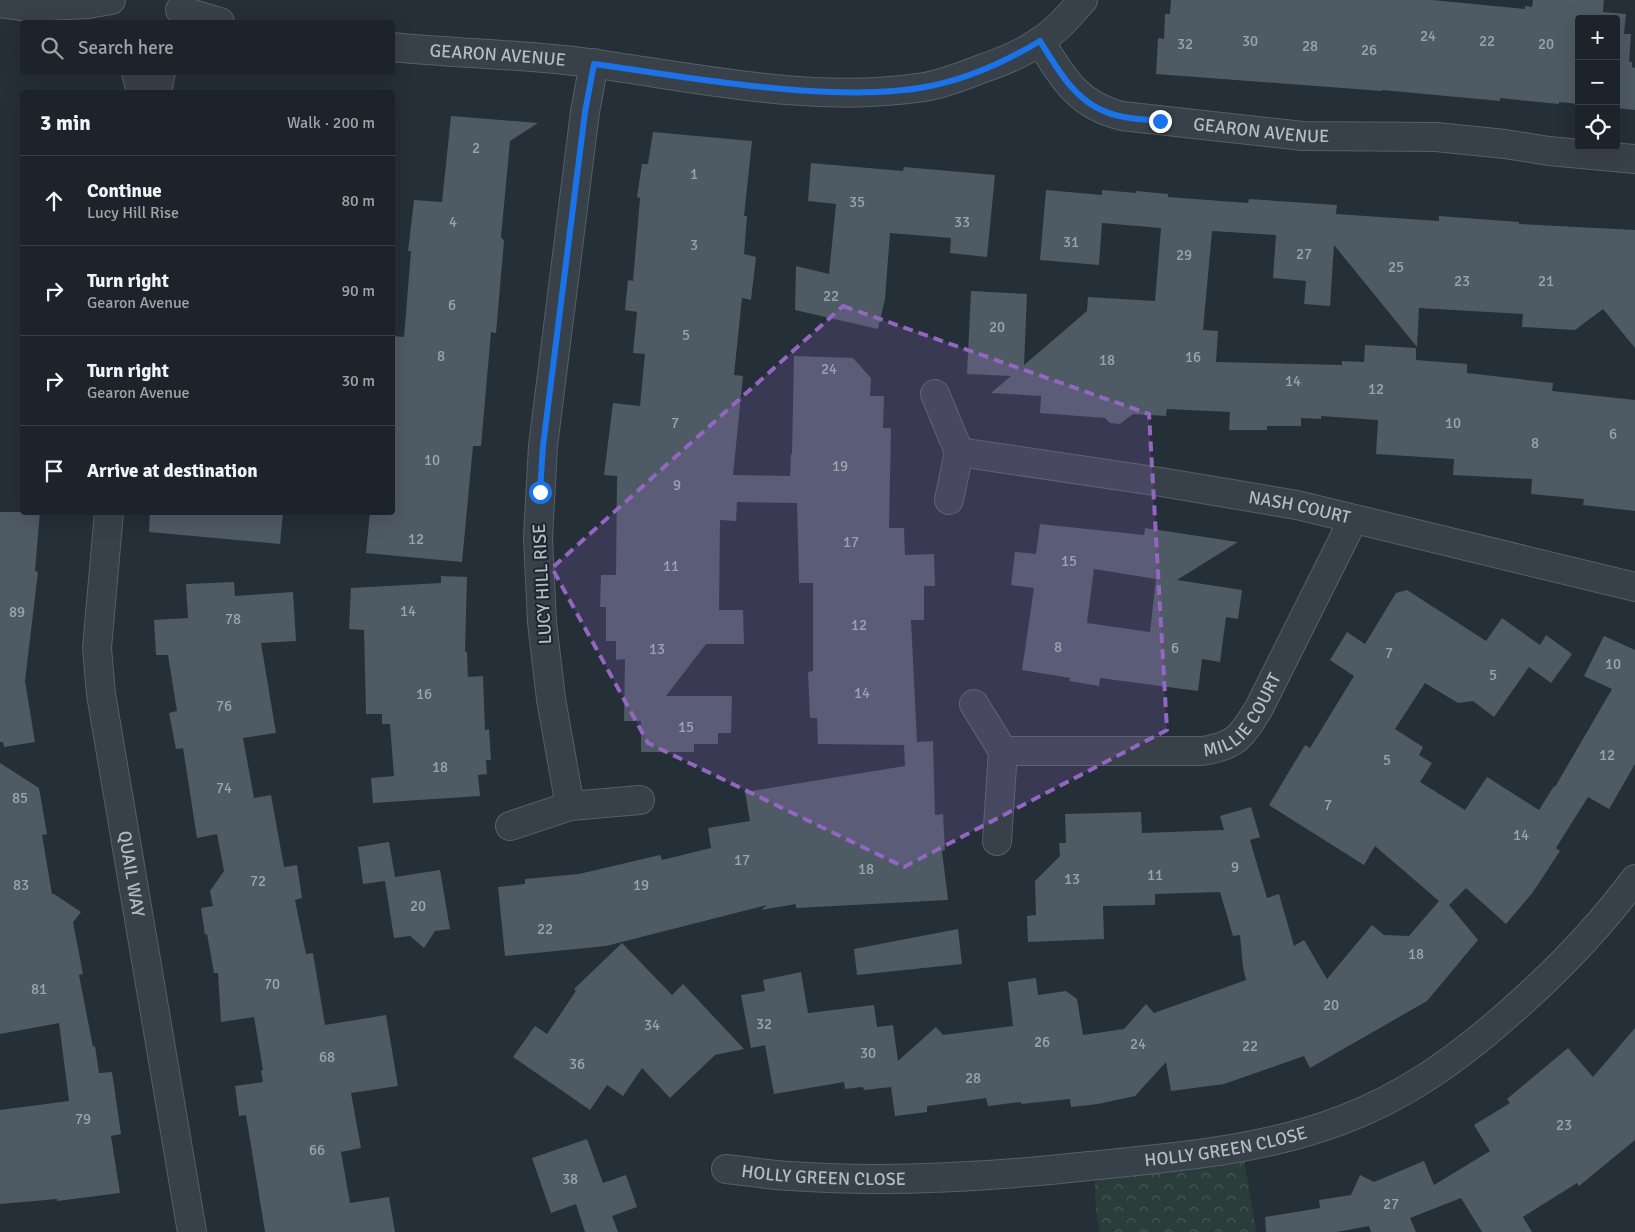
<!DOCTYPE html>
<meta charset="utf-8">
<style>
:root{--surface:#1c232a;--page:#292f36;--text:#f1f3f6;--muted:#a0a4a8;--line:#3a4047}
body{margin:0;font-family:Signika,sans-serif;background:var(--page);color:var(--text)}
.controls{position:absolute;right:15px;top:15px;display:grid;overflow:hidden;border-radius:5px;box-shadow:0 5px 20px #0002}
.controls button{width:45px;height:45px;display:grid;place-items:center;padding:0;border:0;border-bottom:1px solid var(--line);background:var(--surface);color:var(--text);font:25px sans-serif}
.stop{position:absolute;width:15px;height:15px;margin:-11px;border:4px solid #1a73e8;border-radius:50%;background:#fff}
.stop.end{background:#1a73e8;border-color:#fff;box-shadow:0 1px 5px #0008}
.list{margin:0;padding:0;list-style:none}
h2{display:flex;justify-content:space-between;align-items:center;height:65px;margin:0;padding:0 20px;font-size:21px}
h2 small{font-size:16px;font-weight:400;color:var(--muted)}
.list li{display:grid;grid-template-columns:32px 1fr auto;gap:15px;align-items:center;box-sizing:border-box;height:90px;padding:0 20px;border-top:1px solid var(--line)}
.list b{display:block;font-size:19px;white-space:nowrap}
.list p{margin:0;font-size:16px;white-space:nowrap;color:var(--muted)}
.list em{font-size:16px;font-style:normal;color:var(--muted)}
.icon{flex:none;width:28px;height:28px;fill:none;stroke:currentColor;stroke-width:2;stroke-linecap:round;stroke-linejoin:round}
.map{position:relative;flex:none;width:1635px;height:1232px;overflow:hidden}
.search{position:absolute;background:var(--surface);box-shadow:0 5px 20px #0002;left:20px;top:20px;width:375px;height:55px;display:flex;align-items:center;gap:12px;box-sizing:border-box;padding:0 18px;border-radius:5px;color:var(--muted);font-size:19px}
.panel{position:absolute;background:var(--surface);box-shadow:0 5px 20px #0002;left:20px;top:90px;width:375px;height:425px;border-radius:5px}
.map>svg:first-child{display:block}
</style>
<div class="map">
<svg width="1635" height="1232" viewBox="0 0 1635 1232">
<defs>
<pattern id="park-crowns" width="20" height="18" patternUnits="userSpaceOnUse" patternTransform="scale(1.25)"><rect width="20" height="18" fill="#2a3d3b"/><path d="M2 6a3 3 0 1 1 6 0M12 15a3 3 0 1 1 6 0" fill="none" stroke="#465756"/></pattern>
</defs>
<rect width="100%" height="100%" fill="#252f38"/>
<path fill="url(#park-crowns)" d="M1242 1147 1256 1232H1100L1096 1211 1094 1166Z"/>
<g fill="#4e5a64" fill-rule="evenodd">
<path d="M1171 0H1432L1525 9V6L1532 7 1533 0H1604L1603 12 1626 14 1624 34H1631L1629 62H1632V67L1635 68V110L1616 108V19H1579V104L1559 102V104L1500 98V101L1382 90V91L1156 74 1158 38 1164 39 1165 14H1170Z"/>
<path d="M451 116 538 123 510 141 501 237 504 241 496 333 491 332 481 446H473L462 562 366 553 370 512H392V336L404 337 411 251H408L414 200 442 202Z"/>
<path d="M653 132 752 141 744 216H747L744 254 756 257 751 300 742 298 734 375 743 376 733 475 790 476 791 454H792L794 356 853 358 871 378 870 396H884L883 428H891L889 528H904L905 555 934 554 935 586H924V620H911L917 742 933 741 935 815 943 814 945 850 942 851 948 900 796 908V904L761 910 767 905 606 946 505 956 498 887 525 884V879L579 874 660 855 662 860 711 848 708 828 750 821 745 792 905 766 904 745 818 744 817 718H810L808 672 813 671V583H799L797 503 737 502 736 521 720 520 719 610H743L744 644H706L666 696H732L731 733H718V744H694V752H641V721H624L625 659 616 660V641H606V607H600L601 575H616L617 476 604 475 613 403 640 406 645 354 633 353 637 312 625 310 628 280 633 281 640 198 637 197 642 164H648Z"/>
<path d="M811 163 903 171 904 167 995 175 987 257 950 253 951 238 890 233 885 299 878 329 795 310 796 266 829 274 836 204 808 201Z"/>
<path d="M1046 190 1102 195V190L1136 193V191L1168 194V197L1248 203 1249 199 1337 205 1336 214 1439 221V216L1519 222V224L1635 230V348L1603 309 1575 330 1522 327 1523 314 1419 308 1417 347 1334 245 1330 306 1304 304 1306 281 1273 278 1276 235 1212 231 1203 330 1218 331 1216 362 1342 365V361L1364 362 1365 345 1416 348V360L1467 364V373L1553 383 1552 391 1635 400V511L1583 505 1584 499 1531 494 1532 479 1453 475 1454 459 1376 454 1378 420 1321 416V419L1301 418V426H1267V430H1229L1230 412 1167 409 1166 416 1133 414 1120 424 1110 423 1105 418 1040 413 1041 396 991 393 1011 376 967 374 971 291 1027 294 1024 365 1087 311 1088 297 1155 301 1161 228 1102 223 1099 265 1040 260Z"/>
<path d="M0 512H40L35 571 38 572 25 681 35 742 4 747 3 742H0Z"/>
<path d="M150 512H283L280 544 149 532Z"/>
<path d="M1040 524 1144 535 1145 528 1238 542 1177 580 1242 590 1238 619 1226 617 1220 662 1202 659 1198 691 1100 678 1099 686 1069 681 1070 678 1022 670 1034 588 1011 585 1015 552 1036 554ZM1094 569 1156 579 1150 632 1087 623Z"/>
<path d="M441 576 467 577 465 652H467L468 677 483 676 485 730 489 729 491 760H486L487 774 478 775 480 796 373 803 371 778 394 776 390 724H382V714H366L364 630 349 629 351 588 441 583Z"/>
<path d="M234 582 235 596 293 592 296 641 261 643 276 733 243 738 254 798 271 795 284 867 297 865 302 898 295 900 306 954 313 953 325 1025 386 1015 398 1086 351 1093 361 1148 341 1152 350 1203 389 1197 395 1232H265L246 1115 239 1116 235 1086 263 1082 261 1071 263 1070 254 1017 221 1022 218 973H214L207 934 205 935 201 908 213 906 210 891 224 871 217 834 197 838 183 748 176 749 169 713 177 711 168 655H156L154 620 188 618 186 584Z"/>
<path d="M1407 590 1486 641 1502 618 1540 645 1546 635 1572 654 1551 683 1529 667 1494 717 1473 701 1458 703 1425 683 1395 729 1423 747 1419 755 1432 763 1420 782 1465 810 1487 777 1539 810 1554 786 1555 787 1612 689 1584 676 1604 636 1635 650V764L1609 809 1588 797 1556 848 1560 851 1533 892 1506 924 1466 888 1449 905 1478 940 1427 1001 1310 1068 1304 1056 1224 1084 1171 1091 1166 1062 1135 1096 1098 1104 1071 1107 1070 1099 1021 1104V1102L988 1106 986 1098 927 1106V1112L895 1116 891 1087 864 1090 863 1087 845 1089 844 1082 774 1094 765 1045 751 1048 741 995 765 991 763 980 801 972 808 1013 874 1005 877 1027 893 1025 898 1061 936 1027 943 1035 1013 1026 1008 982 1036 978 1038 995 1066 991 1077 999 1083 1035 1124 1029 1146 1004 1154 1013 1246 980 1243 967 1240 935 1233 936 1220 892 1155 894V905L1103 906 1104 939 1028 942 1027 916 1036 915 1035 881 1060 856 1059 843H1066L1065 814 1141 812 1142 833 1224 830 1220 816 1251 807 1260 837 1250 840 1267 898 1279 894 1294 946 1304 940 1327 979 1372 925 1384 935 1409 936 1439 901 1375 846 1364 865 1269 805 1305 745 1310 748 1354 676 1330 660 1347 632 1365 644 1396 593Z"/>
<path d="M0 763 39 788 47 834 42 835 52 894H54L81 912 73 922 83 974 79 975 93 1047 95 1046 99 1073 112 1072 121 1134 111 1136 120 1193 57 1201V1199L0 1204V1110L69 1101 59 1023 0 1034Z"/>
<path d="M389 842 395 877 440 870 450 929 435 931 424 948 410 936 394 938 385 881 363 884 358 847Z"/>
<path d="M958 929 962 964 857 975 854 949Z"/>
<path d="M622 943 672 995 683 984 744 1049 715 1055 670 1098 642 1068 623 1096 607 1085 590 1110 513 1057 535 1026 547 1034 576 991 574 989Z"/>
<path d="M1635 1028V1140L1579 1186 1577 1183 1523 1217 1532 1232H1482L1461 1198 1410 1218 1416 1232H1371L1369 1226 1337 1232H1266L1265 1217 1320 1208 1319 1200 1351 1195 1360 1175 1374 1182 1424 1161 1434 1185 1490 1151 1474 1125 1510 1103 1507 1099 1568 1048 1593 1077Z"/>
<path d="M587 1139 603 1183 626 1175 637 1207 612 1216 618 1232H585L576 1204 551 1213 532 1158Z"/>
</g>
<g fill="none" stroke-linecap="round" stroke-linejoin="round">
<defs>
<g id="street">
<path d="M0 3 28 7 88 4 111 0"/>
<path d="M180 10 220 22"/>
<path id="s1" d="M1040 41C1063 78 1077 105 1122 116L1303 136 1436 137 1505 144 1549 151 1635 159"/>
<path id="s2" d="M392 47C460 54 529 54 596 64 704 79 815 104 924 87 943 84 963 76 981 69 1002 62 1021 54 1039 42 1056 31 1070 15 1083 0"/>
<path d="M136 72 141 92"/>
<path d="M157 92 161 72"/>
<path d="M935 394 959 452 949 500"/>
<path id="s3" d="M959 452 1161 482 1297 505 1635 587"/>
<path id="s4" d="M109 512 97 648 101 694 192 1232"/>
<path d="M974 704 1003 751 997 841"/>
<path id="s5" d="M1003 751H1202C1236 746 1242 736 1259 708L1353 520"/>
<path d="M570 806 551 699 542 622 538 538 543 446 585 112 594 63"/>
<path d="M510 826 570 806 640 800"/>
<path id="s6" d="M726 1169C747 1171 769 1175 791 1176 890 1183 990 1177 1089 1166 1174 1157 1261 1151 1342 1120 1406 1096 1457 1059 1507 1015 1554 974 1598 929 1635 879"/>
</g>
</defs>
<use href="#street" stroke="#565f67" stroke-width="30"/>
<use href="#street" stroke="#384149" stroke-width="28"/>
</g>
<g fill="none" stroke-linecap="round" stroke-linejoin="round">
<path stroke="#1a73e8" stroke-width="6" d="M540 492 543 446 585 112 594 64C672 75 751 89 831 92 862 93 894 93 925 87 965 80 1005 62 1040 41 1057 68 1074 100 1106 112 1123 119 1142 119 1160 121"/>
</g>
<path fill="#9266c1" fill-opacity="0.2" stroke="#9266c1" stroke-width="4" stroke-dasharray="10 6" stroke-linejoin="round" d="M843 306 1149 414 1167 730 904 867 648 743 552 568Z"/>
<g text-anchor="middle" stroke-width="4" stroke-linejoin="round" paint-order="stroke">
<g font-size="15" fill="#9aa4ad">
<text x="1428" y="41">24</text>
<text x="1250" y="46">30</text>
<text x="1487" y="46">22</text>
<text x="1185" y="49">32</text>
<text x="1546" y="49">20</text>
<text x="1310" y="51">28</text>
<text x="1369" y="55">26</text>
<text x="476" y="153">2</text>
<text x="694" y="179">1</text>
<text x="857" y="207">35</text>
<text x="453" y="227">4</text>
<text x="962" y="227">33</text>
<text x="1071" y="247">31</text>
<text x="694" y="250">3</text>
<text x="1304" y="259">27</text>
<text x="1184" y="260">29</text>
<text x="1396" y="272">25</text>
<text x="1462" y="286">23</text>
<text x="1546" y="286">21</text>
<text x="831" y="301">22</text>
<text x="452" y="310">6</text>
<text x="997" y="332">20</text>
<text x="686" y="340">5</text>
<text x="441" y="361">8</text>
<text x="1193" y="362">16</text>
<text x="1107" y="365">18</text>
<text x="829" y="374">24</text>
<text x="1293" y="386">14</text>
<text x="1376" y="394">12</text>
<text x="675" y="428">7</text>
<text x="1453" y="428">10</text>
<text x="1613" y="439">6</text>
<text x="1535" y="448">8</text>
<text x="432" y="465">10</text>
<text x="840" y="471">19</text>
<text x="677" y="490">9</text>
<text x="416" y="544">12</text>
<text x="851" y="547">17</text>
<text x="1069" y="566">15</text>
<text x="671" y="571">11</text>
<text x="408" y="616">14</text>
<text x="17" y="617">89</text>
<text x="233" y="624">78</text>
<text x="859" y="630">12</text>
<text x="1058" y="652">8</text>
<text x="1175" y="653">6</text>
<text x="657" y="654">13</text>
<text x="1389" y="658">7</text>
<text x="1613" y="669">10</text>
<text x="1493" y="680">5</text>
<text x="862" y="698">14</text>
<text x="424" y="699">16</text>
<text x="224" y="711">76</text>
<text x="686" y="732">15</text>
<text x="1607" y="760">12</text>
<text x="1387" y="765">5</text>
<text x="440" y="772">18</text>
<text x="224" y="793">74</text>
<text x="20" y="803">85</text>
<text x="1328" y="810">7</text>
<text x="1521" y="840">14</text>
<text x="742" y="865">17</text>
<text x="1235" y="872">9</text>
<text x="866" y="874">18</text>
<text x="1155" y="880">11</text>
<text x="1072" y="884">13</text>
<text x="258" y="886">72</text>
<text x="21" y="890">83</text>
<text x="641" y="890">19</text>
<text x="418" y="911">20</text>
<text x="545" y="934">22</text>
<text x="1416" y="959">18</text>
<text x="272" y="989">70</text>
<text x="39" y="994">81</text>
<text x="1331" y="1010">20</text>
<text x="764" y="1029">32</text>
<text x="652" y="1030">34</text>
<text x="1042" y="1047">26</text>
<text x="1138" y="1049">24</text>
<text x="1250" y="1051">22</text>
<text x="868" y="1058">30</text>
<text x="327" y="1062">68</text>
<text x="577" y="1069">36</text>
<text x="973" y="1083">28</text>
<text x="83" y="1124">79</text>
<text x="1564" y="1130">23</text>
<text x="317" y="1155">66</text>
<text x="570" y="1184">38</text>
<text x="1391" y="1209">27</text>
</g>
<g font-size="18" fill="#b4bcc5" stroke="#1e262e">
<text dy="6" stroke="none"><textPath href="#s2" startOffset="106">GEARON AVENUE</textPath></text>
<text dy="6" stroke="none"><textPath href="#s1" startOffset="255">GEARON AVENUE</textPath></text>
<text dy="6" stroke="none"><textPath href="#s3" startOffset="345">NASH COURT</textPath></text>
<text transform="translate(542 584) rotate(-93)" y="6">LUCY HILL RISE</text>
<text dy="6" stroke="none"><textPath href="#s5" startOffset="256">MILLIE COURT</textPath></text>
<text dy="6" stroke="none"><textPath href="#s4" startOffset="365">QUAIL WAY</textPath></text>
<text dy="6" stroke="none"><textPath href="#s6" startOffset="502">HOLLY GREEN CLOSE</textPath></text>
<text dy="6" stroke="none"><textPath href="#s6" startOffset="98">HOLLY GREEN CLOSE</textPath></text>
</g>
</g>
</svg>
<div class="controls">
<button>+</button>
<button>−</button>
<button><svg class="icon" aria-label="locate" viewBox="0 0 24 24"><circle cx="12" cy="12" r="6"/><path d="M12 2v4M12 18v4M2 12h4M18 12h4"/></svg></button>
</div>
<div class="stop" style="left:540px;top:492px"></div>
<div class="stop end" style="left:1160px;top:121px"></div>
<div class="search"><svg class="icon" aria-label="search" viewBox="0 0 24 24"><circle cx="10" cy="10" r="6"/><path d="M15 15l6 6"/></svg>Search here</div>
<section class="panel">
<h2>3 min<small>Walk · 200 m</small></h2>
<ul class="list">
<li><svg class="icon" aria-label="ahead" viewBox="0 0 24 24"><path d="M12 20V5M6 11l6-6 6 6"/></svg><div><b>Continue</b><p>Lucy Hill Rise</p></div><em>80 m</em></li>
<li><svg class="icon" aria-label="right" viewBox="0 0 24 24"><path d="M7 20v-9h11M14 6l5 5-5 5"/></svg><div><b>Turn right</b><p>Gearon Avenue</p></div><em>90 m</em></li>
<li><svg class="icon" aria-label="right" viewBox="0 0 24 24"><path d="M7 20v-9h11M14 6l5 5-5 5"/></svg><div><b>Turn right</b><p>Gearon Avenue</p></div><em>30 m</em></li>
<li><svg class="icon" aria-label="arrive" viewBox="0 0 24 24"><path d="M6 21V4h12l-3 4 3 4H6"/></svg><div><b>Arrive at destination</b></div></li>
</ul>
</section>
</div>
